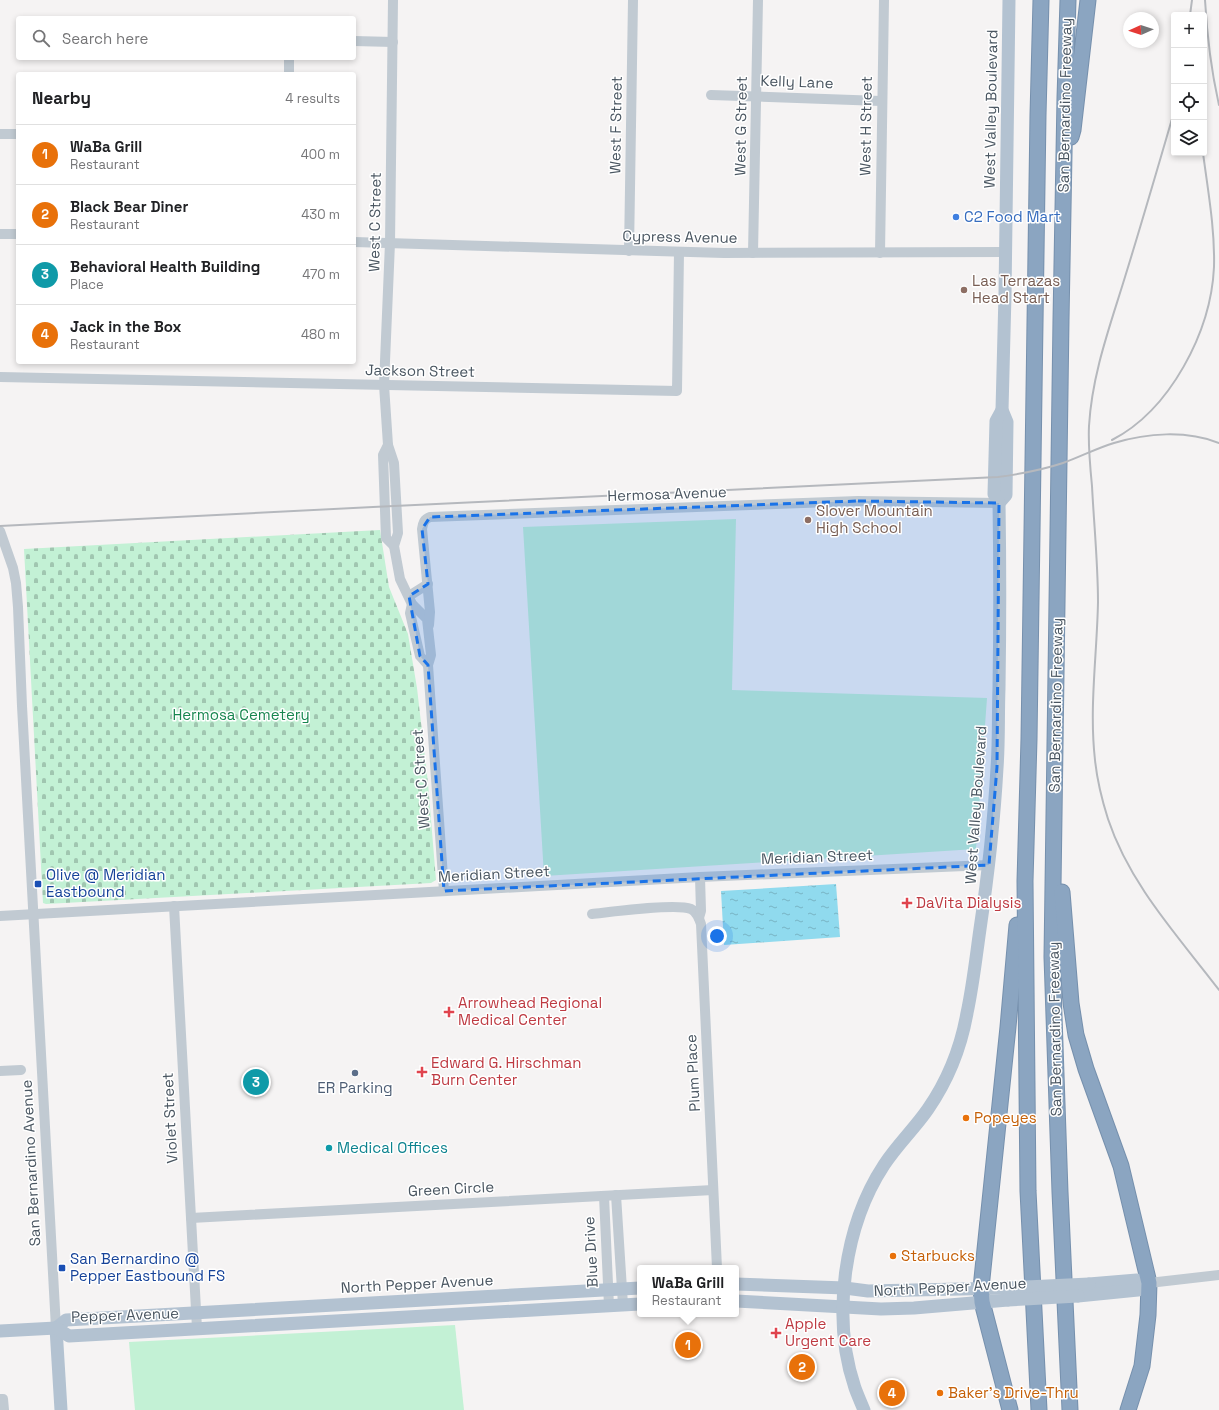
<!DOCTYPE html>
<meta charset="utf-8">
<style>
:root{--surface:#fff;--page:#f2f2f2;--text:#202124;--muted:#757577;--line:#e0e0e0;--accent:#db2777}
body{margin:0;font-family:"Space Grotesk",sans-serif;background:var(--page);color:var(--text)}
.controls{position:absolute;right:12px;top:12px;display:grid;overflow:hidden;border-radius:4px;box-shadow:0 2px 6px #0003}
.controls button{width:36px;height:36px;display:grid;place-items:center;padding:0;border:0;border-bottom:1px solid var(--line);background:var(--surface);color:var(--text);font:20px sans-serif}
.compass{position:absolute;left:1123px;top:12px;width:36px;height:36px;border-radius:50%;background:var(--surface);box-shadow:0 2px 6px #0003;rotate:267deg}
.you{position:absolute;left:717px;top:936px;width:14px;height:14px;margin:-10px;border:3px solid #fff;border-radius:50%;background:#1a73e8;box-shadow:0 0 0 6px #1a73e833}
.badge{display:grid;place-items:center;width:26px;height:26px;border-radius:50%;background:var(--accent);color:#fff;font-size:13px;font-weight:700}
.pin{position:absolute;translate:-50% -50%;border:2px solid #fff;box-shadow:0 1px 4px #0006}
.popup{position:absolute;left:637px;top:1265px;width:102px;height:52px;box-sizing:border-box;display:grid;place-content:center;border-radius:4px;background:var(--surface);filter:drop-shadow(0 1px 3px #0005);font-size:13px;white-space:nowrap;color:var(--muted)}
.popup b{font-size:15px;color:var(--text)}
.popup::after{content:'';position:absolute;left:50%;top:100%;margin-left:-8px;border:8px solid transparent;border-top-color:var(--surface)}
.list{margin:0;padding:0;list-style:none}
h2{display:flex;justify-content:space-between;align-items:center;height:52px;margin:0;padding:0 16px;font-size:17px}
h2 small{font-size:13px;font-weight:400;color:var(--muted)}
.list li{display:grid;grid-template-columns:26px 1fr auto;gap:12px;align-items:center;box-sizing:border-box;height:60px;padding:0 16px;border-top:1px solid var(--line)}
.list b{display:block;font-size:15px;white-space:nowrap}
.list p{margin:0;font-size:13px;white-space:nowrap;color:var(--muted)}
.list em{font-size:13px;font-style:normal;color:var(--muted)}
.icon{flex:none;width:22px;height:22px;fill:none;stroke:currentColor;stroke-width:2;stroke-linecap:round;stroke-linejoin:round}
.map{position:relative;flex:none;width:1219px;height:1410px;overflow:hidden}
.search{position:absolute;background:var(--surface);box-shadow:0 2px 6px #0003;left:16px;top:16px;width:340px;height:44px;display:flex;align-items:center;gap:10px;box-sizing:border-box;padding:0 14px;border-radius:4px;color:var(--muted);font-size:15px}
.panel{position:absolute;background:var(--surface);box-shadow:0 2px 6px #0003;left:16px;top:72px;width:340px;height:292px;border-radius:4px}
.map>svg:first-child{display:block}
</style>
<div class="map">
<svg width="1219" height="1410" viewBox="0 0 1219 1410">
<defs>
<pattern id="cemetery-stones" width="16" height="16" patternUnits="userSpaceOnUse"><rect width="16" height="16" fill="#c3f1d5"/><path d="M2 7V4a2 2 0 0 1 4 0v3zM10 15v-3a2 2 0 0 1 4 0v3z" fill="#a0c6b0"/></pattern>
<pattern id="water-ripples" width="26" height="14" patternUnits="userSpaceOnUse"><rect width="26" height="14" fill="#90daee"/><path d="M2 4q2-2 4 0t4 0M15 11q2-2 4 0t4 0" fill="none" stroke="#78b4c4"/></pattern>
</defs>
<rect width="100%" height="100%" fill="#f5f3f3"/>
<g fill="#c3f1d5">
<path d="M736 519 732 690 987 698 976 849 544 876 523 527Z"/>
<path d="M455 1325 464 1410H135L129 1342Z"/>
</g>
<path fill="url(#cemetery-stones)" d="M380 530 389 587 408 634 417 688 428 783 436 880 431 883 46 904 43 903 24 549Z"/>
<path fill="url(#water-ripples)" d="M836 884 840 937 724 945 721 891Z"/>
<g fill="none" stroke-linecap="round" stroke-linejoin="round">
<defs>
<g id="highway">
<path d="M1068 0 1065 98 1061 320 1052 957 1060 1192 1070 1410"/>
<path d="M1071 137 1073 130 1088 0"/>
<path d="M1062 892 1071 1003 1076 1035 1086 1069 1121 1166 1149 1283 1148 1315 1142 1366 1128 1410"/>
<path d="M1010 1410 982 1302 981 1288 1008 1027 1017 925"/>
<path d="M1039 1410 1028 1191 1025 881 1029 739 1038 115 1041 0"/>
</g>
</defs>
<use href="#highway" stroke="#7690ad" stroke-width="17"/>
<g stroke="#c1cad2" stroke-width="10">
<path d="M393 0 390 243 384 385 388 445 394 463 398 533 394 546 400 579 412 604 427 619 431 655 428 665 444 891"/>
<path d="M354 41 393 42"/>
<path d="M289 74V58"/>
<path d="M711 95 881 101"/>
<path d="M0 134H18"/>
<path d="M0 234H18"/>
<path d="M354 242 724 253 1005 252"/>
<path d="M629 251 633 0"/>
<path d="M753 253 758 0"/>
<path d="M880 253 884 0"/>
<path d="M0 377 677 391 679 252"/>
<path d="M388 445 383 455 386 538 394 546"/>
<path d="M0 531 13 568 16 583 18 607 22 706 56 1328"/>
<path d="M409 596 428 584"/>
<path d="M412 604 410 613 420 656 428 665"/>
<path d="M429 625 430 612 422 529C423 523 424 519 430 517L858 501 999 503"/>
<path d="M174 906 197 1328"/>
<path d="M592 914C611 912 676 903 691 909 697 912 699 918 701 924L717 1268"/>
<path d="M0 916 700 877 989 865"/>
<path d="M699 918 701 911 700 877"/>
<path d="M0 1071 21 1070"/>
<path d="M616 1195 623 1305"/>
<path d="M604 1196 609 1306"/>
<path d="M191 1218 713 1190"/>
<path d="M1149 1283 1219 1275"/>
<path d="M0 1399H3L4 1410"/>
</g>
<g stroke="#b3c2d1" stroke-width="13">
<path d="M999 503 1006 495 1007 422 1002 410 1005 294 1009 0"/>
<path d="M736 1284 845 1288 868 1291 1007 1288"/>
<path d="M1089 1284 1137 1280 1149 1283"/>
<path d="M1078 1296 1138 1290 1149 1283"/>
<path d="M736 1301 881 1309 914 1308 1008 1300"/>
<path d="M56 1328 66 1320 640 1288"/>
<path d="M56 1328 61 1410"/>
<path d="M0 1331 56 1328 69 1336 640 1304"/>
<path d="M864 1410C861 1403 858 1396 855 1388 831 1318 844 1226 884 1165 897 1145 915 1128 928 1109 948 1080 961 1047 967 1013 973 985 976 957 980 929 988 875 994 822 997 768 999 741 998 715 999 688 1000 626 1000 564 999 503L994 494 996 421 1002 410"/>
</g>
<use href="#highway" stroke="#8ba5c1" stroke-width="15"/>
<g stroke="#b5b8bd" stroke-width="2">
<path d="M1205 0C1207 35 1211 70 1219 105"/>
<path d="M1190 15 1192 0"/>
<path d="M1174 112C1158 167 1142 222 1125 277 1110 326 1092 374 1089 426 1088 446 1090 466 1092 486 1094 525 1098 564 1098 602 1097 655 1089 708 1095 760 1097 780 1102 800 1108 819 1130 885 1178 936 1219 990"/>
<path d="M1112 440C1170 410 1211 332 1214 267 1215 229 1208 191 1203 153"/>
<path d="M0 526 373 507 998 477C1020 474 1042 470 1063 463 1080 457 1097 448 1114 443 1147 433 1186 430 1219 443"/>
</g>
<g stroke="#b3c2d1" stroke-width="13">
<path d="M1007 1288 1089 1284"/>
<path d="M1008 1300 1078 1296"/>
</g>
</g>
<path fill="#1a73e8" fill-opacity="0.2" stroke="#1a73e8" stroke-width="3" stroke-dasharray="8 5" stroke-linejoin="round" d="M858 501 999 503 997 767 989 865 444 891 428 665 420 656 409 596 428 584 422 529 430 517Z"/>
<circle fill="#3f7fe0" stroke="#fff" stroke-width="1.5" cx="956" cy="217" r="4"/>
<g fill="#8d6e63" stroke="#fff" stroke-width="1.5">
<circle cx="964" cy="290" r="4"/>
<circle cx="808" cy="520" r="4"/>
</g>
<g fill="#1a4fb4" stroke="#fff" stroke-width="1.5">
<rect x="34" y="880" width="8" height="8" rx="2"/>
<rect x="58" y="1264" width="8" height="8" rx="2"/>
</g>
<g fill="#e0444e" stroke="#fff" stroke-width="1.5">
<path d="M905 897h4v4h4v4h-4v4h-4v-4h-4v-4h4z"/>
<path d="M447 1006h4v4h4v4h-4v4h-4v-4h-4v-4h4z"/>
<path d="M420 1066h4v4h4v4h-4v4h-4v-4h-4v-4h4z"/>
<path d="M774 1327h4v4h4v4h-4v4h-4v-4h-4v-4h4z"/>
</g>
<circle fill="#5c6f8a" stroke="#fff" stroke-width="1.5" cx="355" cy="1073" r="4"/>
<g fill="#e8710a" stroke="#fff" stroke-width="1.5">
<circle cx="966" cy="1118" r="4"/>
<circle cx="893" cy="1256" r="4"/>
<circle cx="940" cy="1393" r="4"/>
</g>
<circle fill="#0f9aa8" stroke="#fff" stroke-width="1.5" cx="329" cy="1148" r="4"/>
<g text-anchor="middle" stroke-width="3" stroke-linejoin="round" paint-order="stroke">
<g font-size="15" fill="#4a5661" stroke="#fff">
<text transform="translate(797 82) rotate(2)" y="5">Kelly Lane</text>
<text transform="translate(1065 105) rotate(-89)" y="5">San Bernardino Freeway</text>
<text transform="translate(991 109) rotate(-89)" y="5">West Valley Boulevard</text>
<text transform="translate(616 125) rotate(-89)" y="5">West F Street</text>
<text transform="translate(741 126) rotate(-89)" y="5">West G Street</text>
<text transform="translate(866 126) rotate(-89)" y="5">West H Street</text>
<text transform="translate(375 222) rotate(-89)" y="5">West C Street</text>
<text transform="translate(680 237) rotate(1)" y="5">Cypress Avenue</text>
<text transform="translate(420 371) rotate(1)" y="5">Jackson Street</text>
<text transform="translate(667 494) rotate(-2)" y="5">Hermosa Avenue</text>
<text transform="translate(1056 705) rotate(-89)" y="5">San Bernardino Freeway</text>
<text transform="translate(421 779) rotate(-94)" y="5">West C Street</text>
<text transform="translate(976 805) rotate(-86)" y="5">West Valley Boulevard</text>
<text transform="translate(817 857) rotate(-2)" y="5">Meridian Street</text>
<text transform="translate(494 874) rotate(-3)" y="5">Meridian Street</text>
<text transform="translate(1055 1029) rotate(-91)" y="5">San Bernardino Freeway</text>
<text transform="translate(693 1073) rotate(-93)" y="5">Plum Place</text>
<text transform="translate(170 1118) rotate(-93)" y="5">Violet Street</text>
<text transform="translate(31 1163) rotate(-93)" y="5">San Bernardino Avenue</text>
<text transform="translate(451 1189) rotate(-3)" y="5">Green Circle</text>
<text transform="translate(591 1252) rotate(-93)" y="5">Blue Drive</text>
<text transform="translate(417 1284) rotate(-3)" y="5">North Pepper Avenue</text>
<text transform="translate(950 1287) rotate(-3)" y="5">North Pepper Avenue</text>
<text transform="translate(125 1315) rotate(-2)" y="5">Pepper Avenue</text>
</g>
<g font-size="15" fill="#366cbe" stroke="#fff" text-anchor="start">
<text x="964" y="222">C2 Food Mart</text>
</g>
<g font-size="15" fill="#785e54" stroke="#fff" text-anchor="start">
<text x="972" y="286">Las Terrazas<tspan x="972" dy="17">Head Start</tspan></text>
<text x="816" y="516">Slover Mountain<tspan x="816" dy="17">High School</tspan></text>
</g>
<g font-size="15" fill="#17864f" stroke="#fff">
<text x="241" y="720">Hermosa Cemetery</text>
</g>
<g font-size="15" fill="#164399" stroke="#fff" text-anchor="start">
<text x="46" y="880">Olive @ Meridian<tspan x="46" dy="17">Eastbound</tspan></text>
<text x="70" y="1264">San Bernardino @<tspan x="70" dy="17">Pepper Eastbound FS</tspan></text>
</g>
<g font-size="15" fill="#be3a42" stroke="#fff" text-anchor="start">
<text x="916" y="908">DaVita Dialysis</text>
<text x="458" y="1008">Arrowhead Regional<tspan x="458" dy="17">Medical Center</tspan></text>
<text x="431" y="1068">Edward G. Hirschman<tspan x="431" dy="17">Burn Center</tspan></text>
<text x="785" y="1329">Apple<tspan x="785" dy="17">Urgent Care</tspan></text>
</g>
<g font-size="15" fill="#4e5e75" stroke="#fff">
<text x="355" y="1093">ER Parking</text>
</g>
<g font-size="15" fill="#c56008" stroke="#fff" text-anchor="start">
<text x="974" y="1123">Popeyes</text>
<text x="901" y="1261">Starbucks</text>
<text x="948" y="1398">Baker's Drive-Thru</text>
</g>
<g font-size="15" fill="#0d838f" stroke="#fff" text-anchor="start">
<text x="337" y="1153">Medical Offices</text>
</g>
</g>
</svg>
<div class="controls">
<button>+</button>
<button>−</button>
<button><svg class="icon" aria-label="locate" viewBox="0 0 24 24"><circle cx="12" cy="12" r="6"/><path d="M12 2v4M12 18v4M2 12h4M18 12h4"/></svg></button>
<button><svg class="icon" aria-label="layers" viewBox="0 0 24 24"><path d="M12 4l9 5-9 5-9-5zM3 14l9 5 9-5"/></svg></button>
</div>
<svg class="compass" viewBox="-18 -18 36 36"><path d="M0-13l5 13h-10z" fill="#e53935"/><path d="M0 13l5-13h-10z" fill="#757577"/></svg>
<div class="you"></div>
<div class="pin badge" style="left:688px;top:1345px;background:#e8710a">1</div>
<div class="popup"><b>WaBa Grill</b>Restaurant</div>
<div class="pin badge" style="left:802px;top:1367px;background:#e8710a">2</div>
<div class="pin badge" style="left:256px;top:1082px;background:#0f9aa8">3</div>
<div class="pin badge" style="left:892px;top:1393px;background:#e8710a">4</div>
<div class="search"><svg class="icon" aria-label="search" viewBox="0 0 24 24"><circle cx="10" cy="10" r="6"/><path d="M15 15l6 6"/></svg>Search here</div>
<section class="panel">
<h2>Nearby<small>4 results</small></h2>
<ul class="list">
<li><span class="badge" style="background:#e8710a">1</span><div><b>WaBa Grill</b><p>Restaurant</p></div><em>400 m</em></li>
<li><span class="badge" style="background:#e8710a">2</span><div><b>Black Bear Diner</b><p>Restaurant</p></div><em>430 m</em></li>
<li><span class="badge" style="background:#0f9aa8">3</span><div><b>Behavioral Health Building</b><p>Place</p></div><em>470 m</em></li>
<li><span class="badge" style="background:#e8710a">4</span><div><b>Jack in the Box</b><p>Restaurant</p></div><em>480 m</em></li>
</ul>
</section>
</div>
